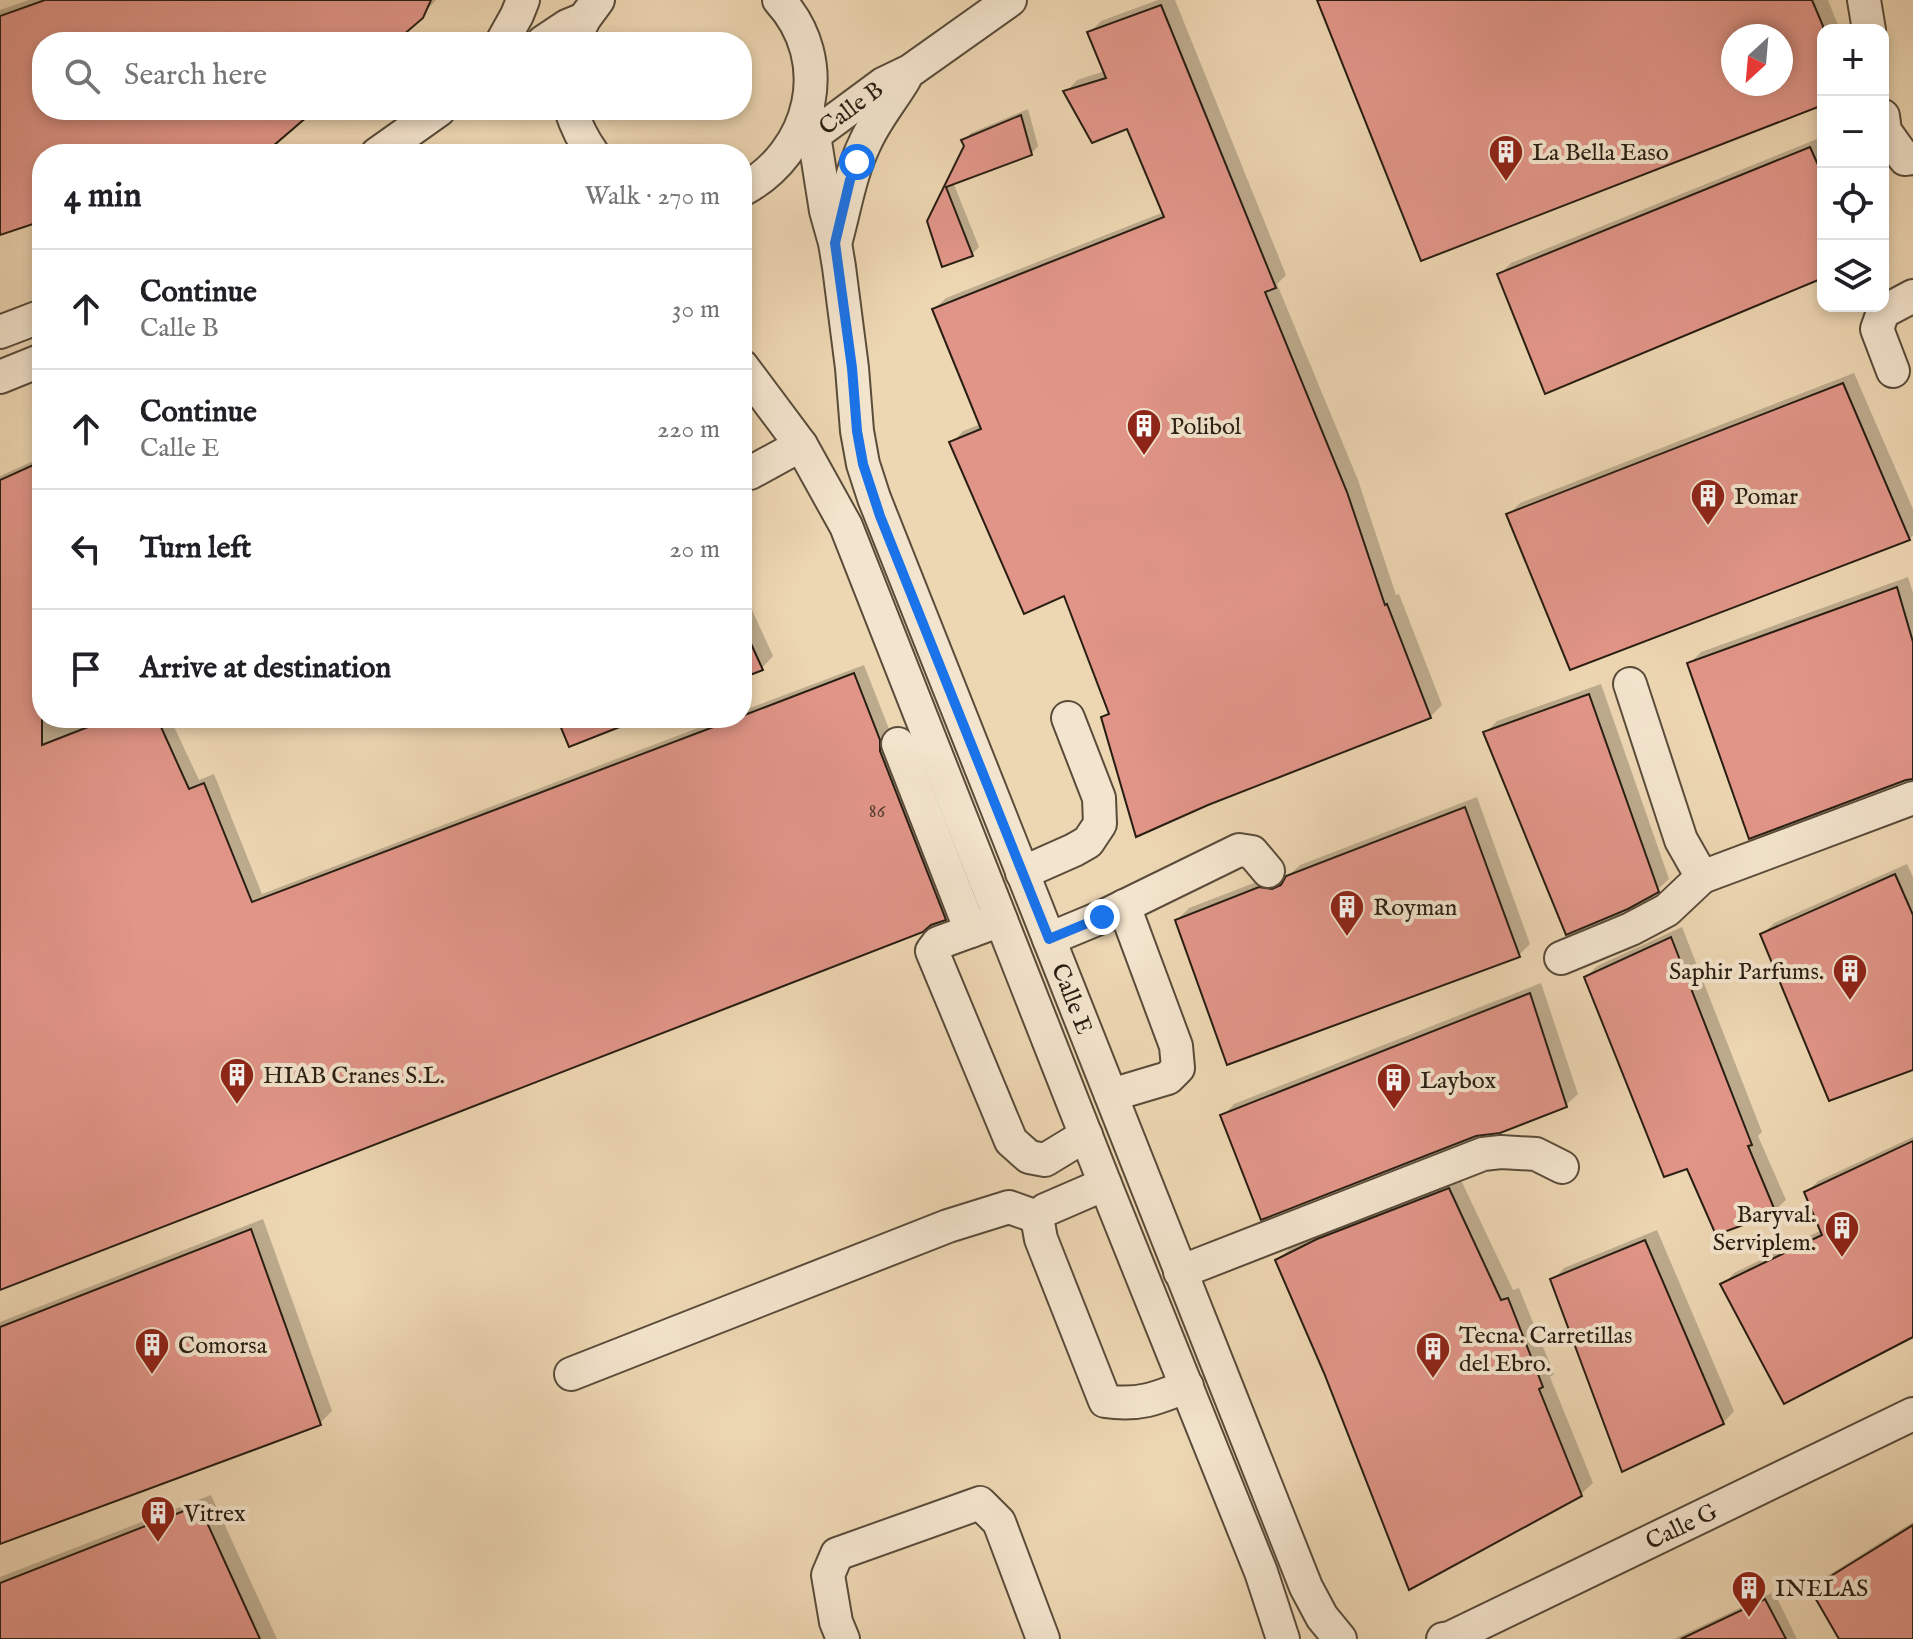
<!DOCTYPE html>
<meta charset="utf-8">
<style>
:root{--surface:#fff;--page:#f2f2f2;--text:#202124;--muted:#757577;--line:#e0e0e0}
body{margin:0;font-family:"IM FELL English",serif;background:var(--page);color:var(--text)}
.controls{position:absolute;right:24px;top:24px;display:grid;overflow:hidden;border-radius:16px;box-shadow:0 4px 12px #0003}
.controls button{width:72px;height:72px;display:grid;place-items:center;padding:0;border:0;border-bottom:2px solid var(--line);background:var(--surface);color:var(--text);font:40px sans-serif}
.compass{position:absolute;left:1721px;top:24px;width:72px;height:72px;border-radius:50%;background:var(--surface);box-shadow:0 4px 12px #0003;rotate:206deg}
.stop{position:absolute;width:24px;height:24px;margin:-18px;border:6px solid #1a73e8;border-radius:50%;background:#fff}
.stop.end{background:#1a73e8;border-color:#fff;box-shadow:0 2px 8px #0008}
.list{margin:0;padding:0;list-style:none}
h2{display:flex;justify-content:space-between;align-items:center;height:104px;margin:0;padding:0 32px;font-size:34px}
h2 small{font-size:26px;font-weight:400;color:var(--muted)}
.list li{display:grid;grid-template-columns:52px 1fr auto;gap:24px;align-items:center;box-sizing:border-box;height:120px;padding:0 32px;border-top:2px solid var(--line)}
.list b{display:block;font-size:30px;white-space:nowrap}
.list p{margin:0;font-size:26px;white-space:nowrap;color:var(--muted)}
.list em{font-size:26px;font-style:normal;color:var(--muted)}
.icon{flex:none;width:44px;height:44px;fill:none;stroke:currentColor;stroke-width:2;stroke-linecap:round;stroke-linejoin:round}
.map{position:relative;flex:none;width:1913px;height:1639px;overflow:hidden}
.search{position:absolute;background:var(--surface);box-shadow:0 4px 12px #0003;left:32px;top:32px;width:720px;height:88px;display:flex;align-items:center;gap:20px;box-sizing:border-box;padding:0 28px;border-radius:32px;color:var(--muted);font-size:30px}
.panel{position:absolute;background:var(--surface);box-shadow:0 4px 12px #0003;left:32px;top:144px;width:720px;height:584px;border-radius:32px}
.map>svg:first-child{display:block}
</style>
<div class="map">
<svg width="1913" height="1639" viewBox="0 0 1913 1639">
<rect width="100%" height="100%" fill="#edd6b2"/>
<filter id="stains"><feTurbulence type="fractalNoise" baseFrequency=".0025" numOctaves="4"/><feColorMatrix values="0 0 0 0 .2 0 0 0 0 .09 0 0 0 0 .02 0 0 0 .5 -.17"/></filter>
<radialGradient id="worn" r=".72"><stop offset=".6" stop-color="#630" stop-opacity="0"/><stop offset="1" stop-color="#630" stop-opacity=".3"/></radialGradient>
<g fill="#0003" fill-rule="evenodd">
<path d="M29 0H436L421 17 392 42H42V110H312L243 154H42V219L0 233V10Z"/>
<path d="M1158 0H1175L1286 275 1277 284 1358 480 1396 595 1399 594 1442 705 1430 717 1103 718 1110 711 1065 593 952 443 963 431 981 424 934 309 946 298 1164 212 1128 127 1066 92 1077 80 1105 71 1089 33 1101 21Z"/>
<path d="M1320 0H1828L1840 30H1823V102ZM1733 36H1781V84H1733Z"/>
<path d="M1028 109 1038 146 1031 154 953 182 979 247 972 254 929 221 966 146 964 140 971 133Z"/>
<path d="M1822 137 1823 275 1500 274 1511 263Z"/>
<path d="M1854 373 1913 509V535L1909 539 1508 515 1520 503Z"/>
<path d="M42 457V718H170L199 780 214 774 262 894 724 718H742V711L864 665 889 729V740L955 908 945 918 0 1288V476Z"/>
<path d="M1908 577 1913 593V778L1690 663 1701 652Z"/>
<path d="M742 588 773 656 762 668 742 676Z"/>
<path d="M1601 684 1669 879 1657 890 1486 732 1497 721Z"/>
<path d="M1477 797 1530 944 1518 956 1177 920 1189 908 1272 876 1285 879 1300 865Z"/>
<path d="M1907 864 1913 877V1068L1763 934 1774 923Z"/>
<path d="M1682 927 1762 1132 1758 1136 1786 1200 1774 1211 1688 1166 1586 977 1597 966Z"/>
<path d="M1541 983 1578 1094 1566 1105 1223 1116 1234 1104Z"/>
<path d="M1913 1137V1335L1723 1285 1734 1273 1822 1230 1806 1193 1818 1181Z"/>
<path d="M1460 1178 1513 1290 1519 1288 1554 1374 1550 1377 1593 1483 1581 1494 1325 1372 1278 1261 1289 1249 1331 1228Z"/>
<path d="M263 1219 332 1411 320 1423 0 1542V1322Z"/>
<path d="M1657 1230 1734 1411 1723 1423 1553 1280 1564 1268Z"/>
<path d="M211 1495 277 1639H0V1577Z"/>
<path d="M1913 1522V1639H1841L1812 1589 1824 1578Z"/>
<path d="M1774 1592 1797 1639H1674Z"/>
</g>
<g fill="#e19588" stroke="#281e12" stroke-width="2" fill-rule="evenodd">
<path d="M45 0H431L423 18 395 42H42V110H315L273 146 249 154H42V221L0 235V16Z"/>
<path d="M1317 0H1812L1823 26V105L1421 261ZM1733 36H1781V84H1733Z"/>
<path d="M1161 5 1276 288 1265 292 1347 492 1385 605 1387 604 1431 718 1208 805 1136 837 1101 717 1109 714 1064 596 1024 614 949 442 981 429 932 309 1164 217 1127 129 1092 143 1063 91 1106 78 1087 32Z"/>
<path d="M1021 115 1032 155 946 187 973 256 942 267 927 221 964 146 961 140Z"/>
<path d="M1810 147 1823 176V278L1545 394 1497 274Z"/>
<path d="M1843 383 1910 540 1570 670 1506 514Z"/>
<path d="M42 461V745L111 718H157L189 789 204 783 252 902 737 718H742V716L854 673 880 740V751L946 920 931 925 923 932 0 1290V480Z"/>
<path d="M1897 587 1913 642V779L1906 780 1749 839 1687 663Z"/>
<path d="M742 624 763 670 742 678Z"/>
<path d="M1589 694 1659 892 1628 909 1566 935 1483 732Z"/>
<path d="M557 718H640V719L569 747Z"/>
<path d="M1465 807 1520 957 1227 1065 1175 920 1259 887 1272 889 1281 885 1286 876Z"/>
<path d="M1895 874 1913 915V1070L1829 1101 1760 934Z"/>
<path d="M1671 937 1752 1145 1748 1146 1776 1213 1716 1235 1687 1169 1664 1177 1584 977Z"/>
<path d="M1530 993 1567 1107 1500 1133 1476 1136 1261 1220 1220 1115Z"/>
<path d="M1913 1141V1337L1784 1404 1720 1284 1822 1235 1804 1192Z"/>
<path d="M1449 1188 1501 1300 1508 1298 1543 1387 1539 1389 1582 1496 1409 1590 1324 1373 1275 1260 1317 1239Z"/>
<path d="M251 1229 321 1425 0 1544V1327Z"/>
<path d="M1645 1240 1724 1424 1622 1472 1550 1279Z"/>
<path d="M199 1505 260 1639H0V1583Z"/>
<path d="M1913 1525V1639H1839L1810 1589Z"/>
<path d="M1765 1599 1786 1639H1681Z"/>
</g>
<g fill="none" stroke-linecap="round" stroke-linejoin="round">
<defs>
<g id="minor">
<path d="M1864 0 1869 30"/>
<path d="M502 42 517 15 523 0"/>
<path d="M543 42 567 26 584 19"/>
<path d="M573 42 584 19 598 0"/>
<path id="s1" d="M808 109 814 135 826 211 835 243 839 267 852 368 857 431 863 464 874 498 1306 1587 1322 1617 1340 1639"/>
<path d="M571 110C576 126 583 140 593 154"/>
<path d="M1883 116 1885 131 1905 159 1913 158"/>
<path id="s2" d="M792 145 814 135 883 84 910 71 1010 0"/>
<path d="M377 154 439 110"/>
<path d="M742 190C813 152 835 61 779 0"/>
<path d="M836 240C845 207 850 174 865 143 875 120 892 100 905 78"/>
<path d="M0 332 42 316"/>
<path d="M742 366 801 445 846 526 1105 1184 1261 1572 1283 1639"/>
<path d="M1893 371 1877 329 1883 312 1913 296"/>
<path d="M0 377 42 360"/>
<path d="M742 474 750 473 801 445"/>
<path d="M1630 684 1681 840 1702 877 1913 798"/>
<path d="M898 744 971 931"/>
<path d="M1022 873 1074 850 1088 842 1100 824 1099 798 1068 718"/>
<path d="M1001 920 938 943 932 951 1011 1141 1029 1157 1045 1160 1086 1135"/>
<path d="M1049 939 1102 917 1239 850 1252 852 1268 871"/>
<path d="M1561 958 1631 929 1667 910 1702 877"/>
<path d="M1111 1095 1168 1078 1178 1068 1176 1046 1124 906"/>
<path d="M1037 1217 1041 1239 1105 1401C1138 1406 1156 1399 1187 1386"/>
<path d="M1037 1217 1045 1210 1105 1184"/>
<path d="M1180 1272 1483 1154 1501 1152 1536 1154 1562 1167"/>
<path d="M571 1374 948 1226 1009 1207 1037 1217"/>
<path d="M843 1639 836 1622 828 1575 837 1554 980 1503 999 1522 1043 1639"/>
<path id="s3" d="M1443 1639 1450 1638 1913 1414"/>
</g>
</defs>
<use href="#minor" stroke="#594c3a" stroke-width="36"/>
<use href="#minor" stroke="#f3e4cd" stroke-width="32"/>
</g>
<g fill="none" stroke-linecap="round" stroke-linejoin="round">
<path stroke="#1a73e8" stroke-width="10" d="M857 162 850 180 835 243 852 368 857 431 863 464 880 516 1049 939 1102 917"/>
</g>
<defs>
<symbol id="building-pin" viewBox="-11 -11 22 30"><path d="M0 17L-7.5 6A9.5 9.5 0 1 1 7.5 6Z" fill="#8f2418" stroke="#f3e4cd"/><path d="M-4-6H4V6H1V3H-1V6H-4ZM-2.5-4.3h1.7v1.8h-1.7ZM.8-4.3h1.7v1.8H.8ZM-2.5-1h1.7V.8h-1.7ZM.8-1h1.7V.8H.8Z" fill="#fff"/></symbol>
</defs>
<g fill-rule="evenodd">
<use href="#building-pin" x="1486" y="132" width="40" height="54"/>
<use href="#building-pin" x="1124" y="406" width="40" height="54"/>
<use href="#building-pin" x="1688" y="476" width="40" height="54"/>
<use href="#building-pin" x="1327" y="887" width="40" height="54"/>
<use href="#building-pin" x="1830" y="951" width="40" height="54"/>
<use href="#building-pin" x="217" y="1055" width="40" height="54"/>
<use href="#building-pin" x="1374" y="1060" width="40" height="54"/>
<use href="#building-pin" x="1822" y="1208" width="40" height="54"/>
<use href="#building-pin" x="132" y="1325" width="40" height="54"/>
<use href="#building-pin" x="1413" y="1329" width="40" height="54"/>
<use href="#building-pin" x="138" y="1493" width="40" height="54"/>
<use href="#building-pin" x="1729" y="1568" width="40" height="54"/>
</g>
<g text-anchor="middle" stroke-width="8" stroke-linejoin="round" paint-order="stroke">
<g font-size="20" fill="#563c30">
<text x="877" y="817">86</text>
</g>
<g font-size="24" fill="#281e12" stroke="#f3e4cd">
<text dy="8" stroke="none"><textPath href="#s2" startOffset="70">Calle B</textPath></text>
<text dy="8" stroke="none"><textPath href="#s1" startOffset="934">Calle E</textPath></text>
<text dy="8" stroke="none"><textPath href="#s3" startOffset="264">Calle G</textPath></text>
</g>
<g font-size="24" fill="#281e12" stroke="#f3e4cd" text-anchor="start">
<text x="1532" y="160">La Bella Easo</text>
<text x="1170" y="434">Polibol</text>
<text x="1734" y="504">Pomar</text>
<text x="1373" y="915">Royman</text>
<text x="1824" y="979" text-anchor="end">Saphir Parfums.</text>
<text x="263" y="1083">HIAB Cranes S.L.</text>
<text x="1420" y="1088">Laybox</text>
<text x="1816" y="1222" text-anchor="end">Baryval.<tspan x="1816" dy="28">Serviplem.</tspan></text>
<text x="1459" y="1343">Tecna. Carretillas<tspan x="1459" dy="28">del Ebro.</tspan></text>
<text x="178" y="1353">Comorsa</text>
<text x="184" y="1521">Vitrex</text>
<text x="1775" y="1596">INELAS</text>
</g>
</g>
<rect width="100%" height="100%" filter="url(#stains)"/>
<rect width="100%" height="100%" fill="url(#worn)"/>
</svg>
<div class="controls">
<button>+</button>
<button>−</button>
<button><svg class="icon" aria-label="locate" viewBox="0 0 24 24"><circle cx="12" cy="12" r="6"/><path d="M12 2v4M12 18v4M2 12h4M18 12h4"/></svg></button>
<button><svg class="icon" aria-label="layers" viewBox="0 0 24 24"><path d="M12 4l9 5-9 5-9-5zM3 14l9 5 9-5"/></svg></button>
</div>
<svg class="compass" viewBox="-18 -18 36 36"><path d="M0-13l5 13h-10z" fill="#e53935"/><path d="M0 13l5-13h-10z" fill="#757577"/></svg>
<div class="stop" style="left:857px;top:162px"></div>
<div class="stop end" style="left:1102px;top:917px"></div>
<div class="search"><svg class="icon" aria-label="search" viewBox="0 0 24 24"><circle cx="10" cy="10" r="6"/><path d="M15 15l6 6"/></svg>Search here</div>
<section class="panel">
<h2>4 min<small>Walk · 270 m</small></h2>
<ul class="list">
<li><svg class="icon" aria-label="ahead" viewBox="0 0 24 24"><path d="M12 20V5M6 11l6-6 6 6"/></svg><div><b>Continue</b><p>Calle B</p></div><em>30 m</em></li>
<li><svg class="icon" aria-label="ahead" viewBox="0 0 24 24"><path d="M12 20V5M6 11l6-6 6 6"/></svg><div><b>Continue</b><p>Calle E</p></div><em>220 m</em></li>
<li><svg class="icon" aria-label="left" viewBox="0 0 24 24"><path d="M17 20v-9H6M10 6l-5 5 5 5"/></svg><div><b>Turn left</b></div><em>20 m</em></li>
<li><svg class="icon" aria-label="arrive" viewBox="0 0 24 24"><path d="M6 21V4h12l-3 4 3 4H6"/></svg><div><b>Arrive at destination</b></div></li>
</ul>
</section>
</div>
